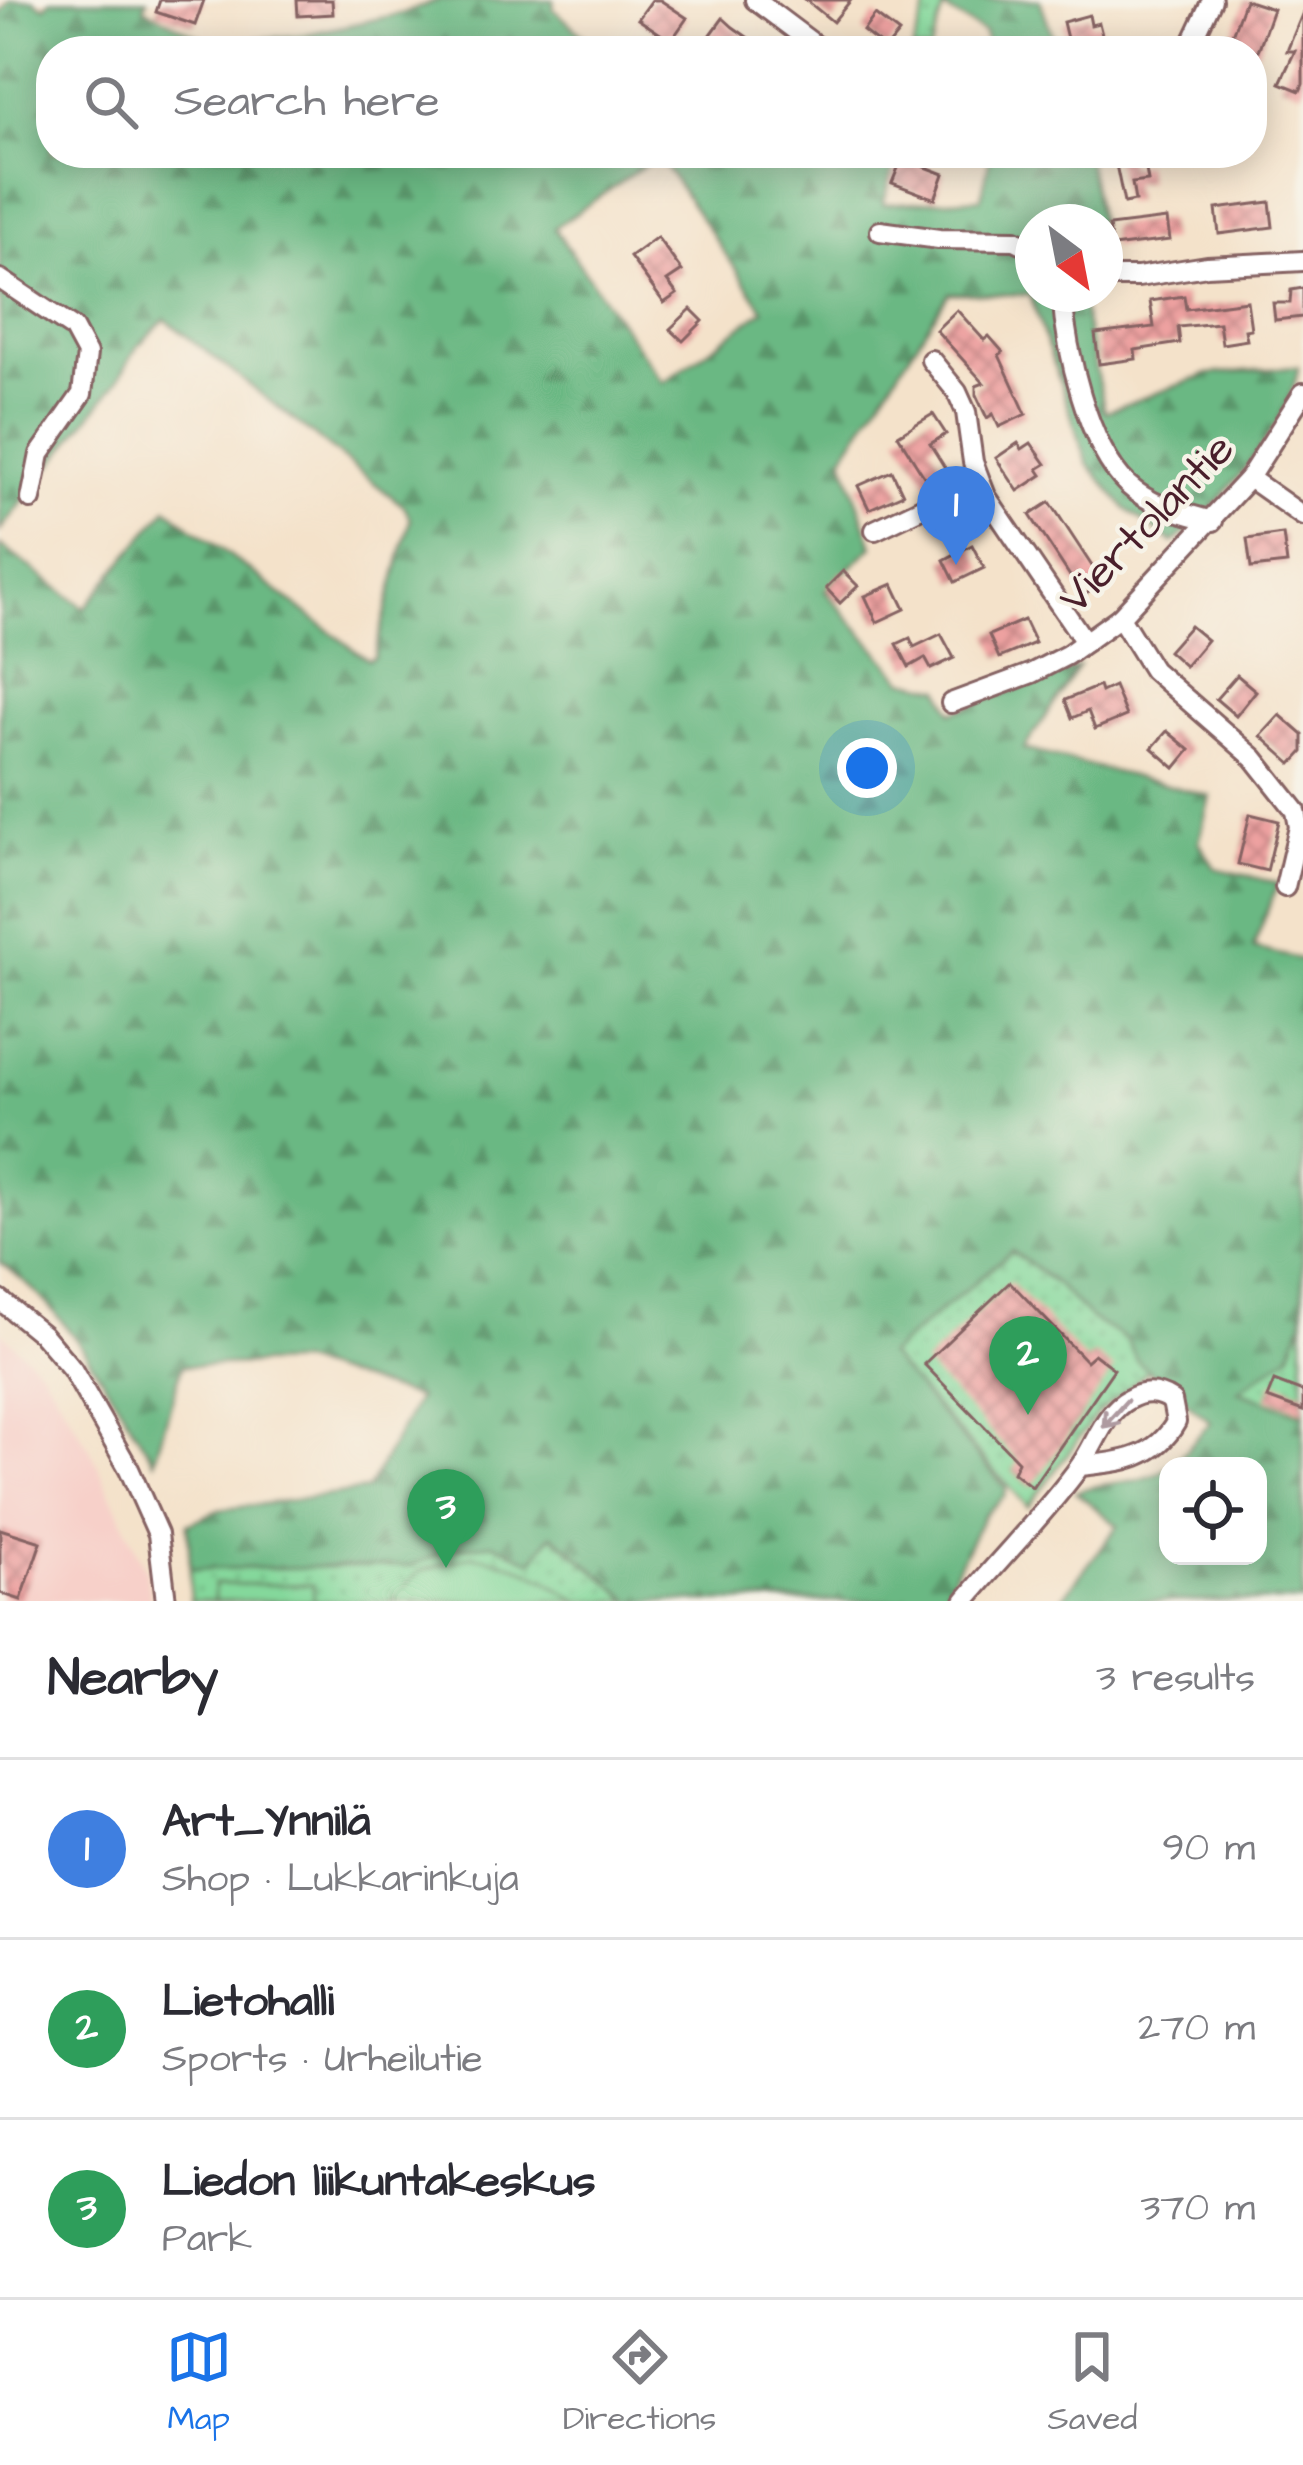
<!DOCTYPE html>
<meta charset="utf-8">
<style>
:root{--surface:#fff;--page:#f7f7f7;--text:#2b2b33;--muted:#7c7c81;--line:#e1e1e2;--accent:#1a73e8}
body{margin:0;font-family:"Architects Daughter",sans-serif;background:var(--page);color:var(--text)}
.controls{position:absolute;right:36px;bottom:36px;display:grid;overflow:hidden;border-radius:24px;box-shadow:0 6px 30px #0003}
.controls button{width:108px;height:108px;display:grid;place-items:center;padding:0;border:0;border-bottom:3px solid var(--line);background:var(--surface);color:var(--text);font:60px sans-serif}
.compass{position:absolute;left:1015px;top:204px;width:108px;height:108px;border-radius:50%;background:var(--surface);box-shadow:0 6px 30px #0003;rotate:148deg}
.you{position:absolute;left:867px;top:768px;width:42px;height:42px;margin:-30px;border:9px solid #fff;border-radius:50%;background:#1a73e8;box-shadow:0 0 0 18px #1a73e833}
.badge{display:grid;place-items:center;width:78px;height:78px;border-radius:50%;background:var(--accent);color:#fff;font-size:39px;font-weight:700}
.pin{position:absolute;translate:-50% -99px;filter:drop-shadow(0 3px 6px #0008)}
.pin::after{content:'';position:absolute;top:63px;width:42px;height:36px;background:inherit;clip-path:polygon(0 0,100% 0,50% 100%)}
.list{margin:0;padding:0;list-style:none}
h2{display:flex;justify-content:space-between;align-items:center;height:156px;margin:0;padding:0 48px;font-size:51px}
h2 small{font-size:39px;font-weight:400;color:var(--muted)}
.list li{display:grid;grid-template-columns:78px 1fr auto;gap:36px;align-items:center;box-sizing:border-box;height:180px;padding:0 48px;border-top:3px solid var(--line)}
.list b{display:block;font-size:45px;white-space:nowrap}
.list p{margin:0;font-size:39px;white-space:nowrap;color:var(--muted)}
.list em{font-size:39px;font-style:normal;color:var(--muted)}
.icon{flex:none;width:66px;height:66px;fill:none;stroke:currentColor;stroke-width:2;stroke-linecap:round;stroke-linejoin:round}
.map{position:relative;flex:none;width:1303px;height:1601px;overflow:hidden}
.search{position:absolute;background:var(--surface);box-shadow:0 6px 30px #0003;left:36px;right:36px;top:36px;height:132px;display:flex;align-items:center;gap:30px;box-sizing:border-box;padding:0 42px;border-radius:48px;color:var(--muted);font-size:45px}
.sheet{height:696px;background:var(--surface)}
nav{display:flex;justify-content:space-around;align-items:center;box-sizing:border-box;height:168px;border-top:3px solid var(--line);background:var(--surface);font-size:33px;color:var(--muted)}
nav a{display:grid;justify-items:center;gap:6px}
nav .on{color:var(--accent)}
.map>svg:first-child{display:block}
</style>
<div class="map">
<svg width="1303" height="1601" viewBox="0 0 1303 1601">
<defs>
<pattern id="grass-dots" width="8" height="8" patternUnits="userSpaceOnUse" patternTransform="scale(3)"><rect width="8" height="8" fill="#84d89b"/><path d="M2 2h.1M6 6h.1" fill="none" stroke="#74b986" stroke-width="1.8" stroke-linecap="round"/></pattern>
<pattern id="forest-firs" width="22" height="20" patternUnits="userSpaceOnUse" patternTransform="scale(3)"><rect width="22" height="20" fill="#6bb883"/><path d="M5 1l3.5 6h-7zM16 11l3.5 6h-7z" fill="#5a956b"/></pattern>
<pattern id="building-cross-hatch" width="8" height="8" patternUnits="userSpaceOnUse" patternTransform="scale(3)"><rect width="8" height="8" fill="#eda1a0"/><path d="M0 0l8 8M0 8l8-8" fill="none" stroke="#c28383"/></pattern>
</defs>
<rect width="100%" height="100%" fill="#f7f3e8"/>
<filter id="ink" filterUnits="userSpaceOnUse"><feTurbulence type="fractalNoise" baseFrequency=".00833" numOctaves="2"/><feDisplacementMap in="SourceGraphic" scale="24" xChannelSelector="R" yChannelSelector="G"/><feConvolveMatrix kernelMatrix="1 2 1 2 8 2 1 2 1" color-interpolation-filters="sRGB"/></filter>
<filter id="wash" filterUnits="userSpaceOnUse"><feTurbulence type="fractalNoise" baseFrequency=".004" numOctaves="4" result="noise"/><feDisplacementMap in="SourceGraphic" scale="48" xChannelSelector="R" yChannelSelector="G"/><feGaussianBlur stdDeviation="2.7" result="paint"/><feColorMatrix in="noise" values="0 0 0 0 0 0 0 0 0 0 0 0 0 0 0 0 0 1.4 0 .05"/><feComposite in="paint" operator="in"/></filter>
<g filter="url(#wash)">
<rect width="100%" height="100%" fill="#f4e2ca"/>
<path fill="#f7d0c9" d="M0 1331 42 1371 91 1451 146 1571 150 1601H0Z"/>
<g fill="url(#grass-dots)" stroke="#677c63" stroke-width="3">
<path d="M929 0H958L944 9 930 51H912Z"/>
<path d="M1012 1251 1056 1284 1091 1319 1126 1339 1137 1361 1149 1370 1097 1414 1028 1507 887 1355Z"/>
<path d="M1303 1286V1414L1237 1391Z"/>
<path d="M552 1534 631 1601H190V1569L410 1566 450 1549 492 1543 532 1561Z"/>
</g>
<g fill="url(#forest-firs)" stroke="#5a6c57" stroke-width="3" fill-rule="evenodd">
<path d="M10 0H33L45 7 50 0H147L144 8 212 43 304 35 404 13 439 0H554L553 9 601 51H51V153H898L883 204 981 198 991 153H1086L1099 222H1033V294H1079L1105 412 1209 374 1298 367C1294 416 1213 515 1173 543L1126 509 1088 464 1030 295 949 293 843 457 873 546 825 591 904 680 941 688 952 712 1078 667 1024 749 1210 796 1199 842 1215 868 1278 883 1253 948 1303 960V1320L1290 1354 1238 1391 1303 1414V1601H1060L1118 1526 1076 1492C1103 1480 1137 1486 1162 1471 1180 1460 1196 1437 1211 1422L1137 1361 1126 1339 1091 1319 1056 1284 1012 1251 888 1355 1006 1488 1005 1496 984 1515 940 1601H631L552 1534 532 1561 492 1543 450 1549 411 1566 190 1569 188 1524 219 1510 367 1490 418 1398 300 1363 182 1366 154 1461C110 1392 68 1310 0 1262V545L85 608 167 508 368 660 374 657 410 520 405 507 165 319 137 347 117 382 0 531V14ZM658 156 764 310 663 383 554 228ZM1168 1466H1258V1556H1168Z"/>
<path d="M958 0H1040L1058 51H989L984 33 944 9Z"/>
</g>
<g fill="#84d89b" stroke="#677c63" stroke-width="3">
<path d="M471 1556C515 1559 542 1577 579 1601H390L420 1571Z"/>
<path d="M214 1584 313 1585 314 1601H214Z"/>
</g>
<g id="blocks">
<g fill="url(#building-cross-hatch)">
<path d="M160 0H204L195 25 156 12Z"/>
<path d="M297 0H332L333 14 298 16Z"/>
<path d="M652 0H660L687 18 671 41 638 19Z"/>
<path d="M806 0H851L833 22Z"/>
<path d="M1245 0 1273 9 1258 51H1231L1237 37 1232 35Z"/>
<path d="M1303 12V84L1300 91 1280 83 1295 51H1287Z"/>
<path d="M875 15 899 33 886 49 863 31Z"/>
<path d="M1089 15 1091 25 1099 23 1106 51H1070L1063 22Z"/>
<path d="M723 18 733 27 767 51H723L707 40Z"/>
<path d="M1127 153 1129 167 1145 164 1148 181 1132 183 1135 201 1124 203 1114 155Z"/>
<path d="M902 158 944 174 935 199 892 183Z"/>
<path d="M1270 202 1273 227 1219 234 1216 209Z"/>
<path d="M1167 219 1170 240 1112 247 1109 226Z"/>
<path d="M657 237 682 271 667 281 677 294 664 303 630 257Z"/>
<path d="M1303 288V317L1275 320 1273 303H1290L1291 290Z"/>
<path d="M1184 296 1186 309 1247 301 1251 329 1245 330 1247 340 1222 344 1219 323 1178 327 1180 343 1135 350 1136 359 1099 364 1095 334 1154 327 1150 301Z"/>
<path d="M691 309 703 321 683 341 670 329Z"/>
<path d="M957 310 984 340 989 336 1003 352 999 355 1026 414 999 427 993 414 987 418 976 395V386L984 383 936 330Z"/>
<path d="M933 414 946 434 930 444 947 471 928 483 898 435Z"/>
<path d="M1018 443 1022 449 1031 443 1046 464 1038 469 1042 475 1018 491 996 458Z"/>
<path d="M892 471 903 494 869 509 858 486Z"/>
<path d="M1050 502 1103 583 1083 596 1030 515Z"/>
<path d="M966 507 981 529 966 539 951 517Z"/>
<path d="M1283 534 1287 564 1251 568 1247 539Z"/>
<path d="M972 545 984 568 955 582 944 560Z"/>
<path d="M843 571 858 586 840 603 826 588Z"/>
<path d="M893 584 905 609 877 622 865 596Z"/>
<path d="M1024 620 1035 643 999 658 989 635Z"/>
<path d="M1190 626 1207 640 1185 666 1168 651Z"/>
<path d="M941 634 954 658 931 669 925 658 909 667 897 644 910 638 914 647Z"/>
<path d="M1237 675 1256 691 1236 716 1216 699Z"/>
<path d="M1099 686 1101 692 1114 686 1126 716 1095 729 1088 711 1072 718 1065 700Z"/>
<path d="M1280 715 1303 735V752L1292 764 1261 736Z"/>
<path d="M1167 731 1190 750 1175 768 1152 748Z"/>
<path d="M1250 814 1279 821 1267 871 1238 864Z"/>
<path d="M1010 1282 1086 1361 1094 1354 1114 1369 1032 1487 1013 1472 1018 1461 924 1364Z"/>
<path d="M1274 1381 1303 1392V1411L1267 1398Z"/>
<path d="M0 1529 41 1542 21 1600 0 1593Z"/>
</g>
</g>
</g>
<g filter="url(#ink)">
<use href="#blocks" fill-opacity="0" stroke="#866363" stroke-width="3"/>
<g fill="none" stroke-linecap="round" stroke-linejoin="round">
<defs>
<g id="minor">
<path d="M755 0 823 51"/>
<path d="M1188 51 1212 0"/>
<path d="M880 231 939 239 1015 240 1033 249"/>
<path d="M1105 277H1138L1207 266 1303 261"/>
<path d="M0 279 73 328 87 354 82 394 40 454 31 499"/>
<path d="M1062 294C1066 349 1087 446 1128 485 1152 507 1183 513 1213 521"/>
<path d="M931 360 957 392 966 412 973 462 986 496 1085 642"/>
<path d="M1249 478 1303 516"/>
<path d="M875 530 978 481"/>
<path d="M1120 617 1153 670 1254 758 1296 811 1299 827 1285 887"/>
<path d="M951 703 1032 673 1067 655 1120 617 1249 478 1303 393"/>
<path d="M0 1300 43 1335 72 1369 129 1469 158 1534 166 1601"/>
<path d="M965 1601C1002 1556 1046 1513 1080 1466 1096 1444 1104 1412 1129 1399 1145 1390 1158 1392 1172 1401L1176 1422C1155 1460 1119 1462 1080 1466"/>
</g>
</defs>
<use href="#minor" stroke="#866363" stroke-width="24"/>
<use href="#minor" stroke="#fff" stroke-width="18"/>
</g>
<defs><path id="oneway-shaft" d="M-6 0H5M1.5-3L5.5 0L1.5 3" fill="none" stroke-width="1.6" stroke-linecap="round" stroke-linejoin="round" transform="scale(3)"/></defs>
<use stroke="#ae9aa0" href="#oneway-shaft" transform="translate(1115 1414) rotate(132)"/>
</g>
<g text-anchor="middle" stroke-width="9" stroke-linejoin="round" paint-order="stroke">
<g font-size="45" fill="#4a1f2b" stroke="#f7f3e8">
<text transform="translate(1145 522) rotate(-46)" y="16">Viertolantie</text>
</g>
</g>
</svg>
<div class="controls">
<button><svg class="icon" aria-label="locate" viewBox="0 0 24 24"><circle cx="12" cy="12" r="6"/><path d="M12 2v4M12 18v4M2 12h4M18 12h4"/></svg></button>
</div>
<svg class="compass" viewBox="-18 -18 36 36"><path d="M0-13l5 13h-10z" fill="#e53935"/><path d="M0 13l5-13h-10z" fill="#7c7c81"/></svg>
<div class="you"></div>
<div class="pin badge" style="left:956px;top:565px;background:#3f7fe0">1</div>
<div class="pin badge" style="left:1028px;top:1415px;background:#2e9e5b">2</div>
<div class="pin badge" style="left:446px;top:1568px;background:#2e9e5b">3</div>
<div class="search"><svg class="icon" aria-label="search" viewBox="0 0 24 24"><circle cx="10" cy="10" r="6"/><path d="M15 15l6 6"/></svg>Search here</div>
</div>
<section class="sheet">
<h2>Nearby<small>3 results</small></h2>
<ul class="list">
<li><span class="badge" style="background:#3f7fe0">1</span><div><b>Art_Ynnilä</b><p>Shop · Lukkarinkuja</p></div><em>90 m</em></li>
<li><span class="badge" style="background:#2e9e5b">2</span><div><b>Lietohalli</b><p>Sports · Urheilutie</p></div><em>270 m</em></li>
<li><span class="badge" style="background:#2e9e5b">3</span><div><b>Liedon liikuntakeskus</b><p>Park</p></div><em>370 m</em></li>
</ul>
</section>
<nav>
<a class="on"><svg class="icon" aria-label="map" viewBox="0 0 24 24"><path d="M3 6l6-2 6 2 6-2v14l-6 2-6-2-6 2zM9 4v14M15 6v14"/></svg>Map</a>
<a><svg class="icon" aria-label="directions" viewBox="0 0 24 24"><path d="M12 3l9 9-9 9-9-9zM9 14v-3h6M13 9l2 2-2 2"/></svg>Directions</a>
<a><svg class="icon" aria-label="saved" viewBox="0 0 24 24"><path d="M7 4h10v16l-5-4-5 4z"/></svg>Saved</a>
</nav>
